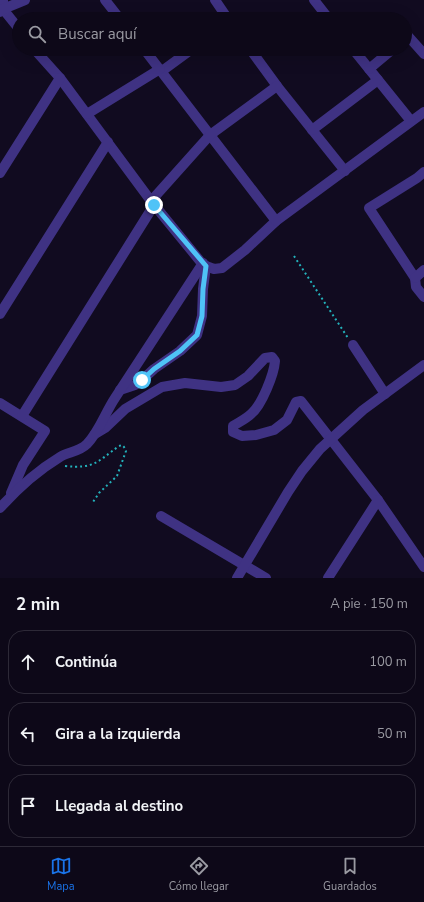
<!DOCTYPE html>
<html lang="es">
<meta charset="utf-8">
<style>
:root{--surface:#0d0818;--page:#161121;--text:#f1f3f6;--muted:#9a9aa2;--line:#2d2937;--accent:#1a73e8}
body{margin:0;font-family:"Nunito Sans",sans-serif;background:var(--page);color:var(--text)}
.stop{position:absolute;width:12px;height:12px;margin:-9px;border:3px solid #4fc3f7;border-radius:50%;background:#fff}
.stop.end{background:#4fc3f7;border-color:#fff;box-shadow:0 1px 4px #0008}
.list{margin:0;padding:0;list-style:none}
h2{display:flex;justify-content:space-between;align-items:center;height:52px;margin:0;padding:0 16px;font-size:17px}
h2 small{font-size:13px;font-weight:400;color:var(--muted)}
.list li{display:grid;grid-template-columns:26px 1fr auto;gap:12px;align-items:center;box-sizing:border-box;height:64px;margin:0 8px 8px;padding:0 8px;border:1px solid var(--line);border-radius:16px}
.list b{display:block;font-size:15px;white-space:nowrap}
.list em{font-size:13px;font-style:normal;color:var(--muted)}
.icon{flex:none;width:22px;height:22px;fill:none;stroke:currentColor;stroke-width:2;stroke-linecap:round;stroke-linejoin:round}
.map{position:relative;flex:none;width:424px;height:578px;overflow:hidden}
.search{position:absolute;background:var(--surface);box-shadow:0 4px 16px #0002;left:12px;right:12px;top:12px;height:44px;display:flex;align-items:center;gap:10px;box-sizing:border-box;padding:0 14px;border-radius:22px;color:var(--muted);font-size:15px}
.sheet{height:268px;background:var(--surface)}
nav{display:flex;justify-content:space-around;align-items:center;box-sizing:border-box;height:56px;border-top:1px solid var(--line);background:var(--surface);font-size:11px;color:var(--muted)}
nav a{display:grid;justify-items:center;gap:2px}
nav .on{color:var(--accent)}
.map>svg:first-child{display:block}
</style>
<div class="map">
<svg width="424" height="578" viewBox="0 0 424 578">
<rect width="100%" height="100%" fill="#110b20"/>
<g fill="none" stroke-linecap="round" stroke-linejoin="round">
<g stroke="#23b1ba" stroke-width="2" stroke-dasharray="2 3" stroke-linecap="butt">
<path d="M294 256 348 338"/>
<path d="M65 466C94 469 97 462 119 446L122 445 124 447 126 451 117 476 99 493 93 502"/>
</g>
<g stroke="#3f3283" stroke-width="10">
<path d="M3 0V9L19 29"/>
<path d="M105 0 120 19"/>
<path d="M215 0 228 19"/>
<path d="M314 0 329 19"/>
<path d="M0 12 3 9 25 0"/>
<path d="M405 39 408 36 424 54"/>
<path d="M34 49 60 78 151 201 200 261 206 266 214 269 222 268 245 250 276 221 424 112"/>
<path d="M144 49 276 221"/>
<path d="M250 49 277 86 345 171"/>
<path d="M353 49 411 121"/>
<path d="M369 69 393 49"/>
<path d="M162 71 192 49"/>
<path d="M87 114 160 69"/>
<path d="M312 130 378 80"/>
<path d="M424 172 417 178 369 208 415 278 416 287 424 297"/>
<path d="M0 173 60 78"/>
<path d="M151 201 210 135 277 86"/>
<path d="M415 278 424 270"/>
<path d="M0 314 108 142"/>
<path d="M353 345 385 394"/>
<path d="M120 390 135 385 142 380 154 369 180 351 197 335 202 316 203 289 206 266"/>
<path d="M0 403 45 431 23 465 11 493"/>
<path d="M22 416 154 205"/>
<path d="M95 434 105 428 125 409 162 387 185 383 221 387 235 385 248 376 265 358 272 357 275 361C274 374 262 405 251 414 246 419 239 422 233 426V432L242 436 256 435 274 430 287 420 296 402 301 401 378 500 424 567"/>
<path d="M0 508C18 488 37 471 60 457 68 452 79 452 87 444 99 432 105 413 115 398 144 353 174 308 203 263"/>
<path d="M161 516 266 578"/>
<path d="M237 578 288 492 302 471 320 449 363 410 424 365"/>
<path d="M328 578 378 500"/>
</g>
</g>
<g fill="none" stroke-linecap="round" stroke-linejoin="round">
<path stroke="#4fc3f7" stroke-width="5" d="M142 380 154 369 180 351 197 335 202 316 203 289 206 266 154 205"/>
</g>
</svg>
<div class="stop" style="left:142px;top:380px"></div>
<div class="stop end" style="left:154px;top:205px"></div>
<div class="search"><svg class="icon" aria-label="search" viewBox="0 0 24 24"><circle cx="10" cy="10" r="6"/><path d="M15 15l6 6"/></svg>Buscar aquí</div>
</div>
<section class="sheet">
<h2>2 min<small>A pie · 150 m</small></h2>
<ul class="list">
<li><svg class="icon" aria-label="ahead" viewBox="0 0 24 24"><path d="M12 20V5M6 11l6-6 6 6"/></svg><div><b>Continúa</b></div><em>100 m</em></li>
<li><svg class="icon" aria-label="left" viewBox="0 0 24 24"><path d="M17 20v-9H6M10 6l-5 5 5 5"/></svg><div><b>Gira a la izquierda</b></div><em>50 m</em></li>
<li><svg class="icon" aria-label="arrive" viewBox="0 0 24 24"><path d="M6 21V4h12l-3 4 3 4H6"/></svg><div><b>Llegada al destino</b></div></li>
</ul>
</section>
<nav>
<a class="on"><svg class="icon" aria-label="map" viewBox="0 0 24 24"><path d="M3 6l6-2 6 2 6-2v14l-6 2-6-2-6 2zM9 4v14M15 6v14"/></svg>Mapa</a>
<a><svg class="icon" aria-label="directions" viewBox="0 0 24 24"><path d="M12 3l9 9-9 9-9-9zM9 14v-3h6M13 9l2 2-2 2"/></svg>Cómo llegar</a>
<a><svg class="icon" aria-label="saved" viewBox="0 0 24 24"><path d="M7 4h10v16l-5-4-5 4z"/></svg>Guardados</a>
</nav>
